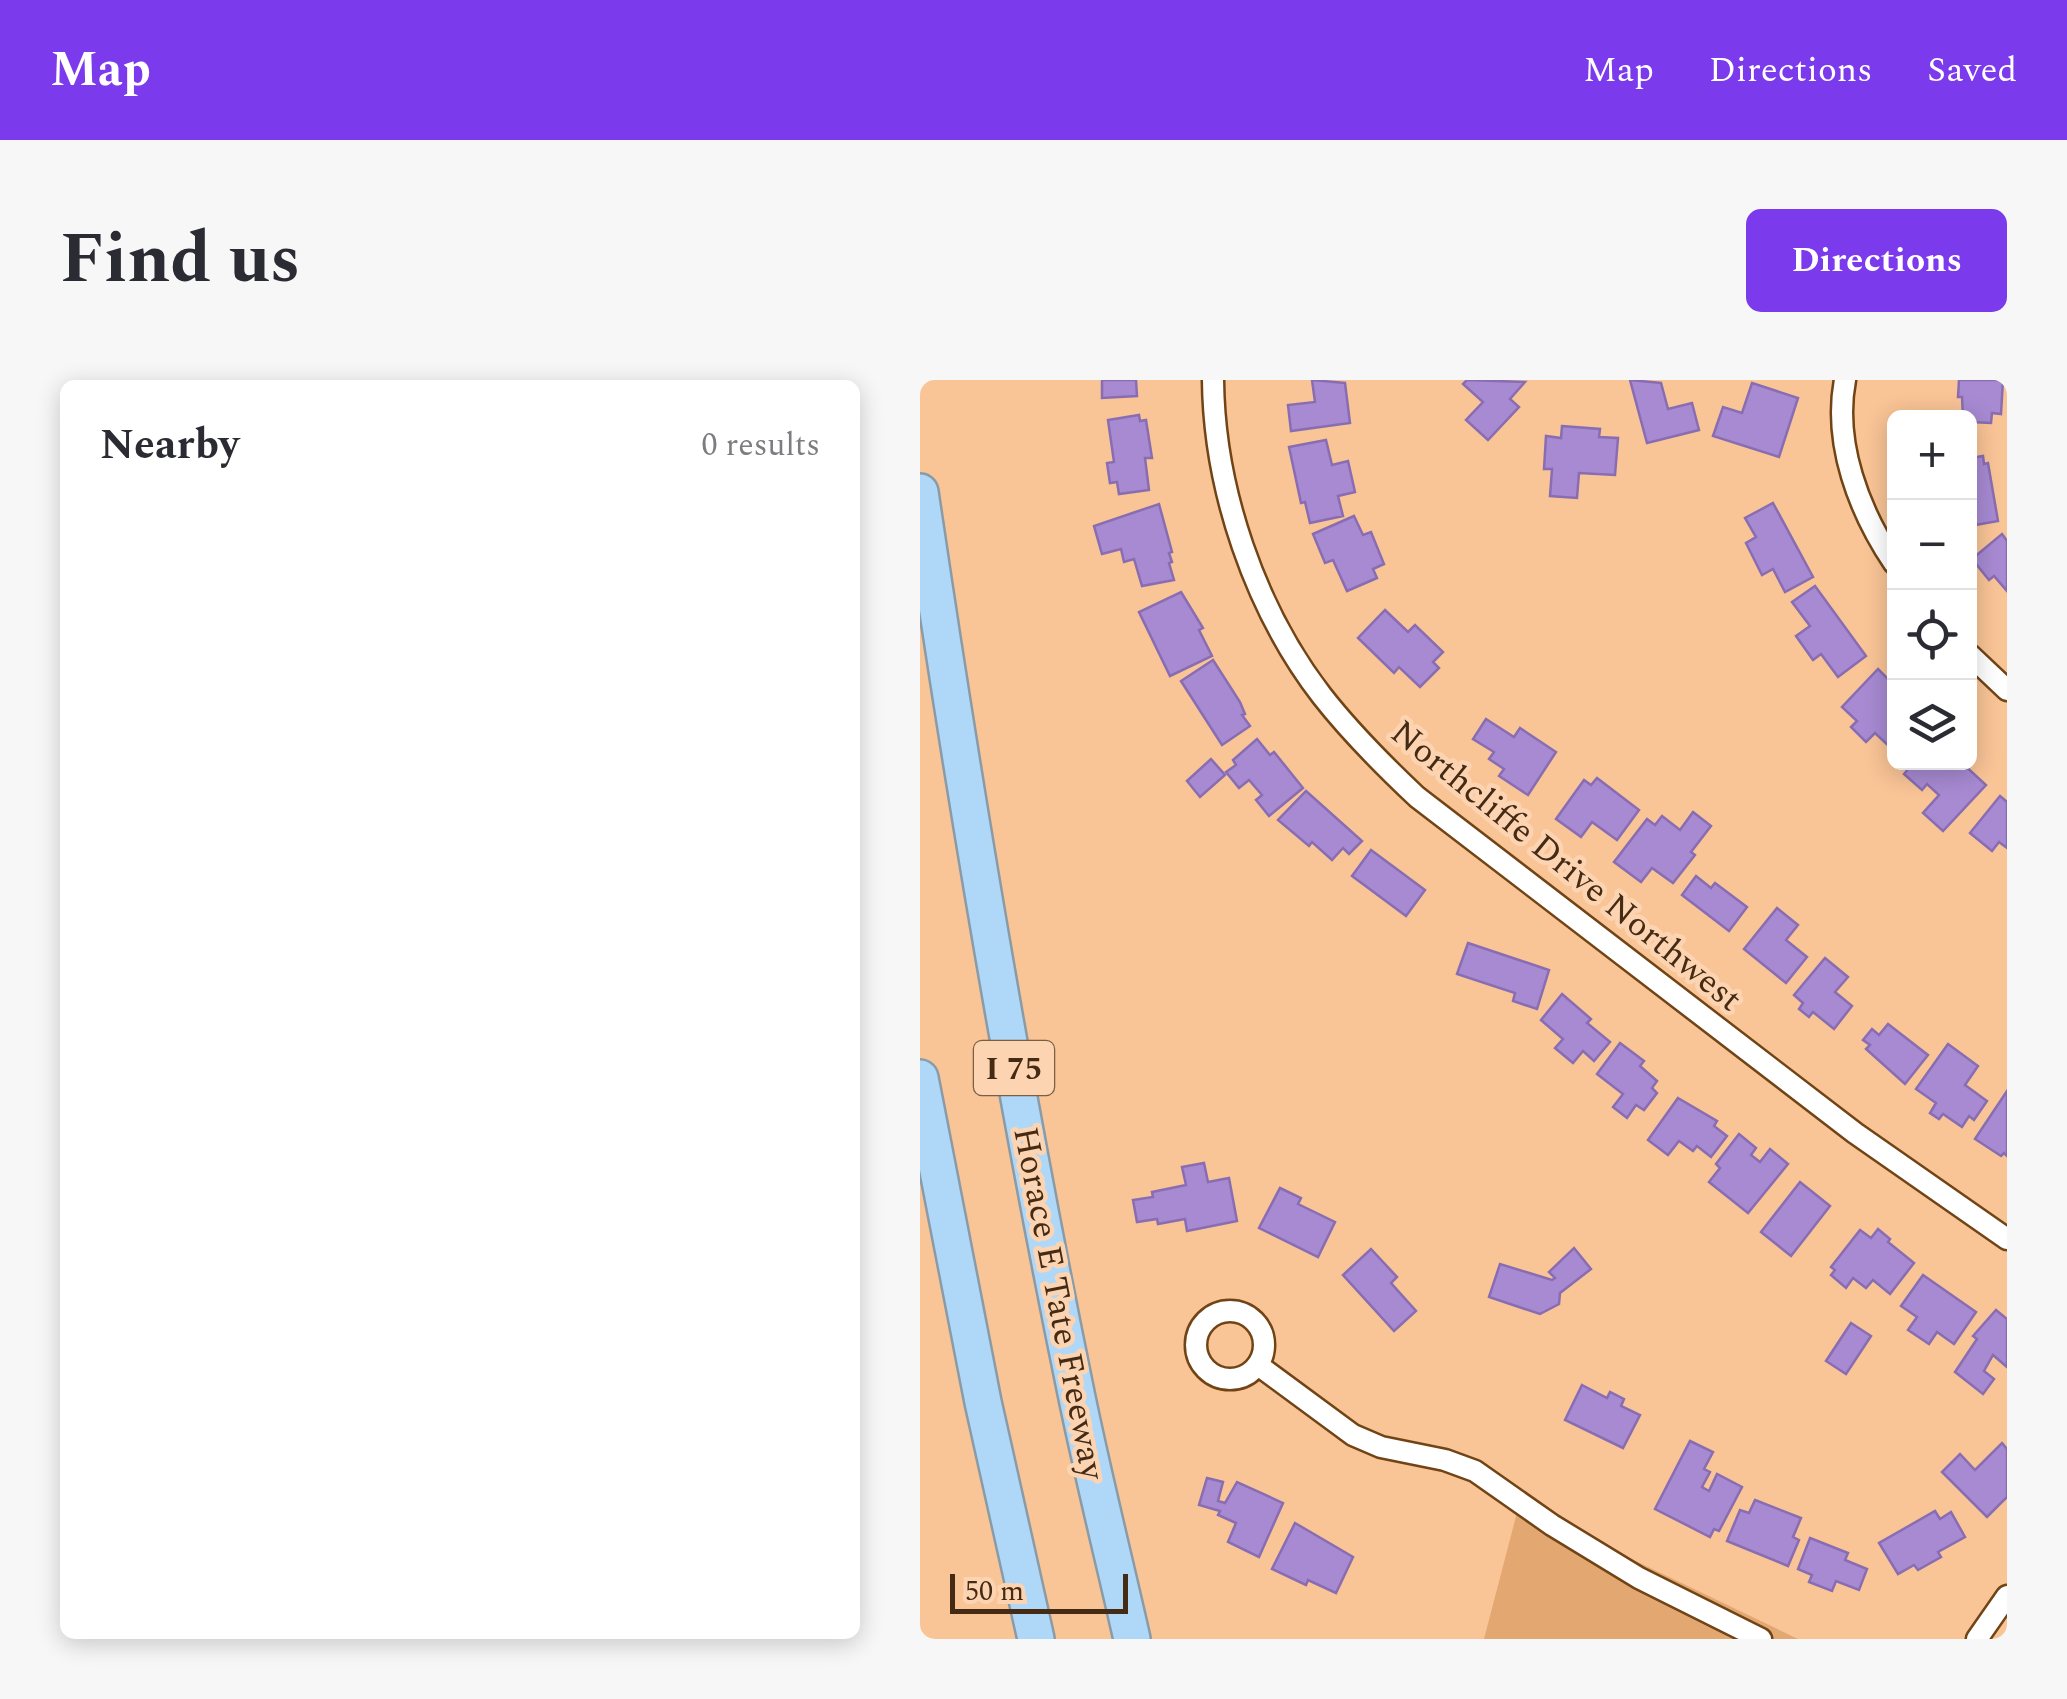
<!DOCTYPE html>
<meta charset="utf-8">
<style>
:root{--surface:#fff;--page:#f7f7f7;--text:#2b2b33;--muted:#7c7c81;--line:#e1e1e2;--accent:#7c3aed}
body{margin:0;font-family:Spectral,serif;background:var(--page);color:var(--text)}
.controls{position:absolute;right:30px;top:30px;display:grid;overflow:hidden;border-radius:15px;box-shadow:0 5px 25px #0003}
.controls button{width:90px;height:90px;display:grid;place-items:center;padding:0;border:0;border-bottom:2px solid var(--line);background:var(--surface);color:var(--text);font:50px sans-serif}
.scale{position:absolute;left:30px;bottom:25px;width:178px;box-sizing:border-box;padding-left:10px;border:5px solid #452b13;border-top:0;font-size:28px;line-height:35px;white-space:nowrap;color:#452b13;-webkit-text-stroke:8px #fdd4b2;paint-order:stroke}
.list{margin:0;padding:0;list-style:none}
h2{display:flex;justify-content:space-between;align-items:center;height:130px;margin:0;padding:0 40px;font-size:42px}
h2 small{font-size:32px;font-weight:400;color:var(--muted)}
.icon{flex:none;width:55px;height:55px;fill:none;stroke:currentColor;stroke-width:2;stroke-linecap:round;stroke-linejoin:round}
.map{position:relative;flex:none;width:1087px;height:1259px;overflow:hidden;border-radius:15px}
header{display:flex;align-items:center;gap:60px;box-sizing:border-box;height:140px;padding:0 50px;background:var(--accent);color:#fff}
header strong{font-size:48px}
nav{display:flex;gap:55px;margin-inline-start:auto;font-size:35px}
.intro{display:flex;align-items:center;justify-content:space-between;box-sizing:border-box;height:240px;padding:0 60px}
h1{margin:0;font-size:70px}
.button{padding:25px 45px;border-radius:15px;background:var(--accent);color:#fff;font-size:35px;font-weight:700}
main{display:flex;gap:60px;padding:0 60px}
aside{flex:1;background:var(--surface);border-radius:15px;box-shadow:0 5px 25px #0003}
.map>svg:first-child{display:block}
</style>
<header>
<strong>Map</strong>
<nav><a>Map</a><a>Directions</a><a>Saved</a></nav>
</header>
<div class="intro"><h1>Find us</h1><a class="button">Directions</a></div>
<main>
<aside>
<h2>Nearby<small>0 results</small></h2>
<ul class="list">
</ul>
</aside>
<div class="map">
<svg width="1087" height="1259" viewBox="0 0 1087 1259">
<rect width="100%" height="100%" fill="#f9c496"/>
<path fill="#e3a771" d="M599 1125 878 1259H564Z"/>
<g fill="#a78ad2" stroke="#896db2" stroke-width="2.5">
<path d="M182 0H216L217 16 182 18Z"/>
<path d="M392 0 425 3 430 43 371 51 368 25 395 22Z"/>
<path d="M547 0 605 2 590 19 599 27 568 60 546 40 563 22 543 4Z"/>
<path d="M710 0 741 3 748 29 772 23 779 50 727 63Z"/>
<path d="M1039 0H1083L1081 34 1072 33 1071 43 1050 42V38H1043L1042 17H1038Z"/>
<path d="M832 3 878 18 859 77 793 56 803 27 822 33Z"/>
<path d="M219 35 220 41 226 40 232 78H225L229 110 199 114 197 102 190 103 187 83 194 82 188 40Z"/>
<path d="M642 46 680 49 679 57 698 58 695 95 659 93 657 118 630 116 632 89H624L626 56 641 58Z"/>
<path d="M406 60 412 85 428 81 435 112 418 116 423 136 390 143 385 122 381 123 369 67Z"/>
<path d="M1063 76 1064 84 1068 83 1078 141 1050 146V78Z"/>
<path d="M853 123 893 197 865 212 853 189 842 195 826 163 836 157 825 138Z"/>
<path d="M239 124 252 172 249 173 252 182 249 183 254 200 222 206 214 179 204 182 201 169 182 174 174 146Z"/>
<path d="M434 136 443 155 451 152 464 184 453 189 457 198 427 211 413 180 405 183 393 154Z"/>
<path d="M1082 154 1087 161V211L1074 196 1069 200 1052 179Z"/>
<path d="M895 206 946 276 918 297 901 274 893 280 876 256 890 246 872 222Z"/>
<path d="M261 212 283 248 279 250 292 276 250 296 219 232Z"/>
<path d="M465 230 488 252 495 245 523 272 513 282 519 288 500 307 479 287 474 293 438 258Z"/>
<path d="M293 280 320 322 325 334 322 335 330 346 302 365 261 301Z"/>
<path d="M958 289 974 305 973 370 955 353 946 362 931 347 937 341 922 327Z"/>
<path d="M566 339 594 357 600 348 636 372 608 415 579 396 584 389 569 379 574 372 553 359Z"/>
<path d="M337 359 350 375 354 372 383 408 349 436 336 420 342 415 329 400 319 408 306 392 316 385 313 380Z"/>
<path d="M291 379 305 395 280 417 267 401Z"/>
<path d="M994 382H1041L1066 405 1023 451 1003 433 1019 415 1007 404 1002 410 984 394Z"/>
<path d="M677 398 719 430 697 460 672 442 661 457 636 439 664 400 671 405Z"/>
<path d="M386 411 442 461 429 474 423 468 412 480 392 462 389 466 358 440Z"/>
<path d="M1080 416 1087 422V468L1079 462 1072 471 1050 453Z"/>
<path d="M773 432 791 446 771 472 775 475 753 503 732 488 721 502 694 482 727 439 735 445 742 436 760 450Z"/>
<path d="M451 470 505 510 486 536 432 496Z"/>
<path d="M776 496 791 508 795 503 827 527 809 551 762 515Z"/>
<path d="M857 528 878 545 866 560 887 577 866 603 824 569Z"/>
<path d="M548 563 629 590 617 629 593 621 595 613 537 594Z"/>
<path d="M905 578 928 597 915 612 932 626 914 649 893 632 889 637 879 629 883 623 874 615Z"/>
<path d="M642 614 671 639 667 643 690 662 674 681 663 671 653 683 635 668 643 659 621 640Z"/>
<path d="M968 644 1008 675 985 704 946 669 950 665 943 660 952 649 959 655Z"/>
<path d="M700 663 724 681 720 686 737 701 732 708 737 713 724 730 716 725 707 738 693 727 703 714 677 694Z"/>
<path d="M1028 664 1058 686 1045 705 1067 721 1054 740 1049 736 1042 747 1023 734 1019 739 1010 733 1016 723 996 709Z"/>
<path d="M1087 711V776L1084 773 1081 776 1055 759Z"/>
<path d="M758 718 797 741 794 746 807 756 791 777 777 766 773 771 759 761 748 775 728 760Z"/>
<path d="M819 754 836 768 831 775 840 782 850 769 868 784 828 833 789 802 800 788 796 784Z"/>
<path d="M284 783 288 802 309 798 317 841 267 851 265 839 238 844 237 839 217 842 213 820 233 817 232 812 266 805 262 787Z"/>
<path d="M880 802 910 826 871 876 841 852Z"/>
<path d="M360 808 381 818 378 824 415 842 398 877 339 848Z"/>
<path d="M958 849 970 859 968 862 994 883 970 914 953 900 946 908 933 898 926 908 911 895 915 890 911 887 940 850 951 858Z"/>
<path d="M654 868 671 889 640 913 639 924 620 934 569 917 580 884 632 900 635 898 629 892Z"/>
<path d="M451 869 477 897 471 903 496 931 474 951 423 895Z"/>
<path d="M1003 895 1056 932 1034 964 1017 952 1009 964 988 950 997 937 981 926Z"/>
<path d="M1076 930 1087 939V987L1073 975 1064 991 1074 999 1063 1014 1035 992 1057 959 1053 956Z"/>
<path d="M931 943 951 956 926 994 906 981Z"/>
<path d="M662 1005 687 1018 690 1012 704 1019 701 1026 720 1035 703 1068 645 1040Z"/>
<path d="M770 1061 793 1072 784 1089 790 1092 782 1107 789 1111 797 1094 822 1107 799 1151 794 1149 790 1157 735 1129Z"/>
<path d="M1082 1063 1087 1069V1117L1067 1137 1022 1092 1040 1074 1055 1090Z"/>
<path d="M287 1098 303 1102 298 1121 305 1123 317 1102 363 1123 339 1177 308 1162 316 1143 298 1135 300 1131 279 1125Z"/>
<path d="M835 1120 881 1138 873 1157 879 1160 868 1186 807 1161 820 1130 829 1133Z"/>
<path d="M1015 1131 1020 1139 1031 1132 1045 1157 1018 1172 1021 1177 998 1190 994 1185 978 1194 959 1163Z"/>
<path d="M375 1143 433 1177 416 1213 388 1200 386 1205 352 1189Z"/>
<path d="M890 1158 928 1173 925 1180 947 1189 939 1210 916 1201 912 1211 889 1202 892 1195 878 1189Z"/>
</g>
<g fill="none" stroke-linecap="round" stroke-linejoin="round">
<defs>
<g id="street">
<path d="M293 0C294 109 335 229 402 316 431 353 463 385 497 417L935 753 1087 859"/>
<path d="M925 0C913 63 939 131 974 183"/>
<path d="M1050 275 1087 310"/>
<circle cx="310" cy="965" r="34"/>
<path d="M338 985 433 1055 461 1067 525 1080 555 1091 632 1145 719 1198 841 1259"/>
<path d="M1057 1259 1087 1216"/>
</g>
<g id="highway">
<path d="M0 112C44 411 94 711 155 1008 172 1092 193 1175 212 1259"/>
<path d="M0 698 63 1022 116 1259"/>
</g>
</defs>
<use href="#street" stroke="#714416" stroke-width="25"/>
<use href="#highway" stroke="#8a9ba8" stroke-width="40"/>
<use href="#street" stroke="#fff" stroke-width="20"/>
<use href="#highway" stroke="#afd8f8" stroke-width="35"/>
</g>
<g text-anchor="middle" stroke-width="9" stroke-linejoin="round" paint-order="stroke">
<rect fill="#fdd4b2" stroke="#7c5e43" stroke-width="2.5" x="54" y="661" width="80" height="54" rx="8"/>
<g font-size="32" font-weight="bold" fill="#452b13">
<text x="94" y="699">I 75</text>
</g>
<g font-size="35" fill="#452b13" stroke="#fdd4b2">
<text transform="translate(647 485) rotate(39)" y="12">Northcliffe Drive Northwest</text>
<text transform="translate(140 923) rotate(79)" y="12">Horace E Tate Freeway</text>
</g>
</g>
</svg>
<div class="controls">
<button>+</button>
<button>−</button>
<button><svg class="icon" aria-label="locate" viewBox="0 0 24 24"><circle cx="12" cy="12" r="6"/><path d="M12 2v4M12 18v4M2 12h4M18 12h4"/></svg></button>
<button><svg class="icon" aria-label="layers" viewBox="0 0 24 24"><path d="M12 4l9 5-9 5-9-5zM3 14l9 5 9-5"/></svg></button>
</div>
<div class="scale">50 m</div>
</div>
</main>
